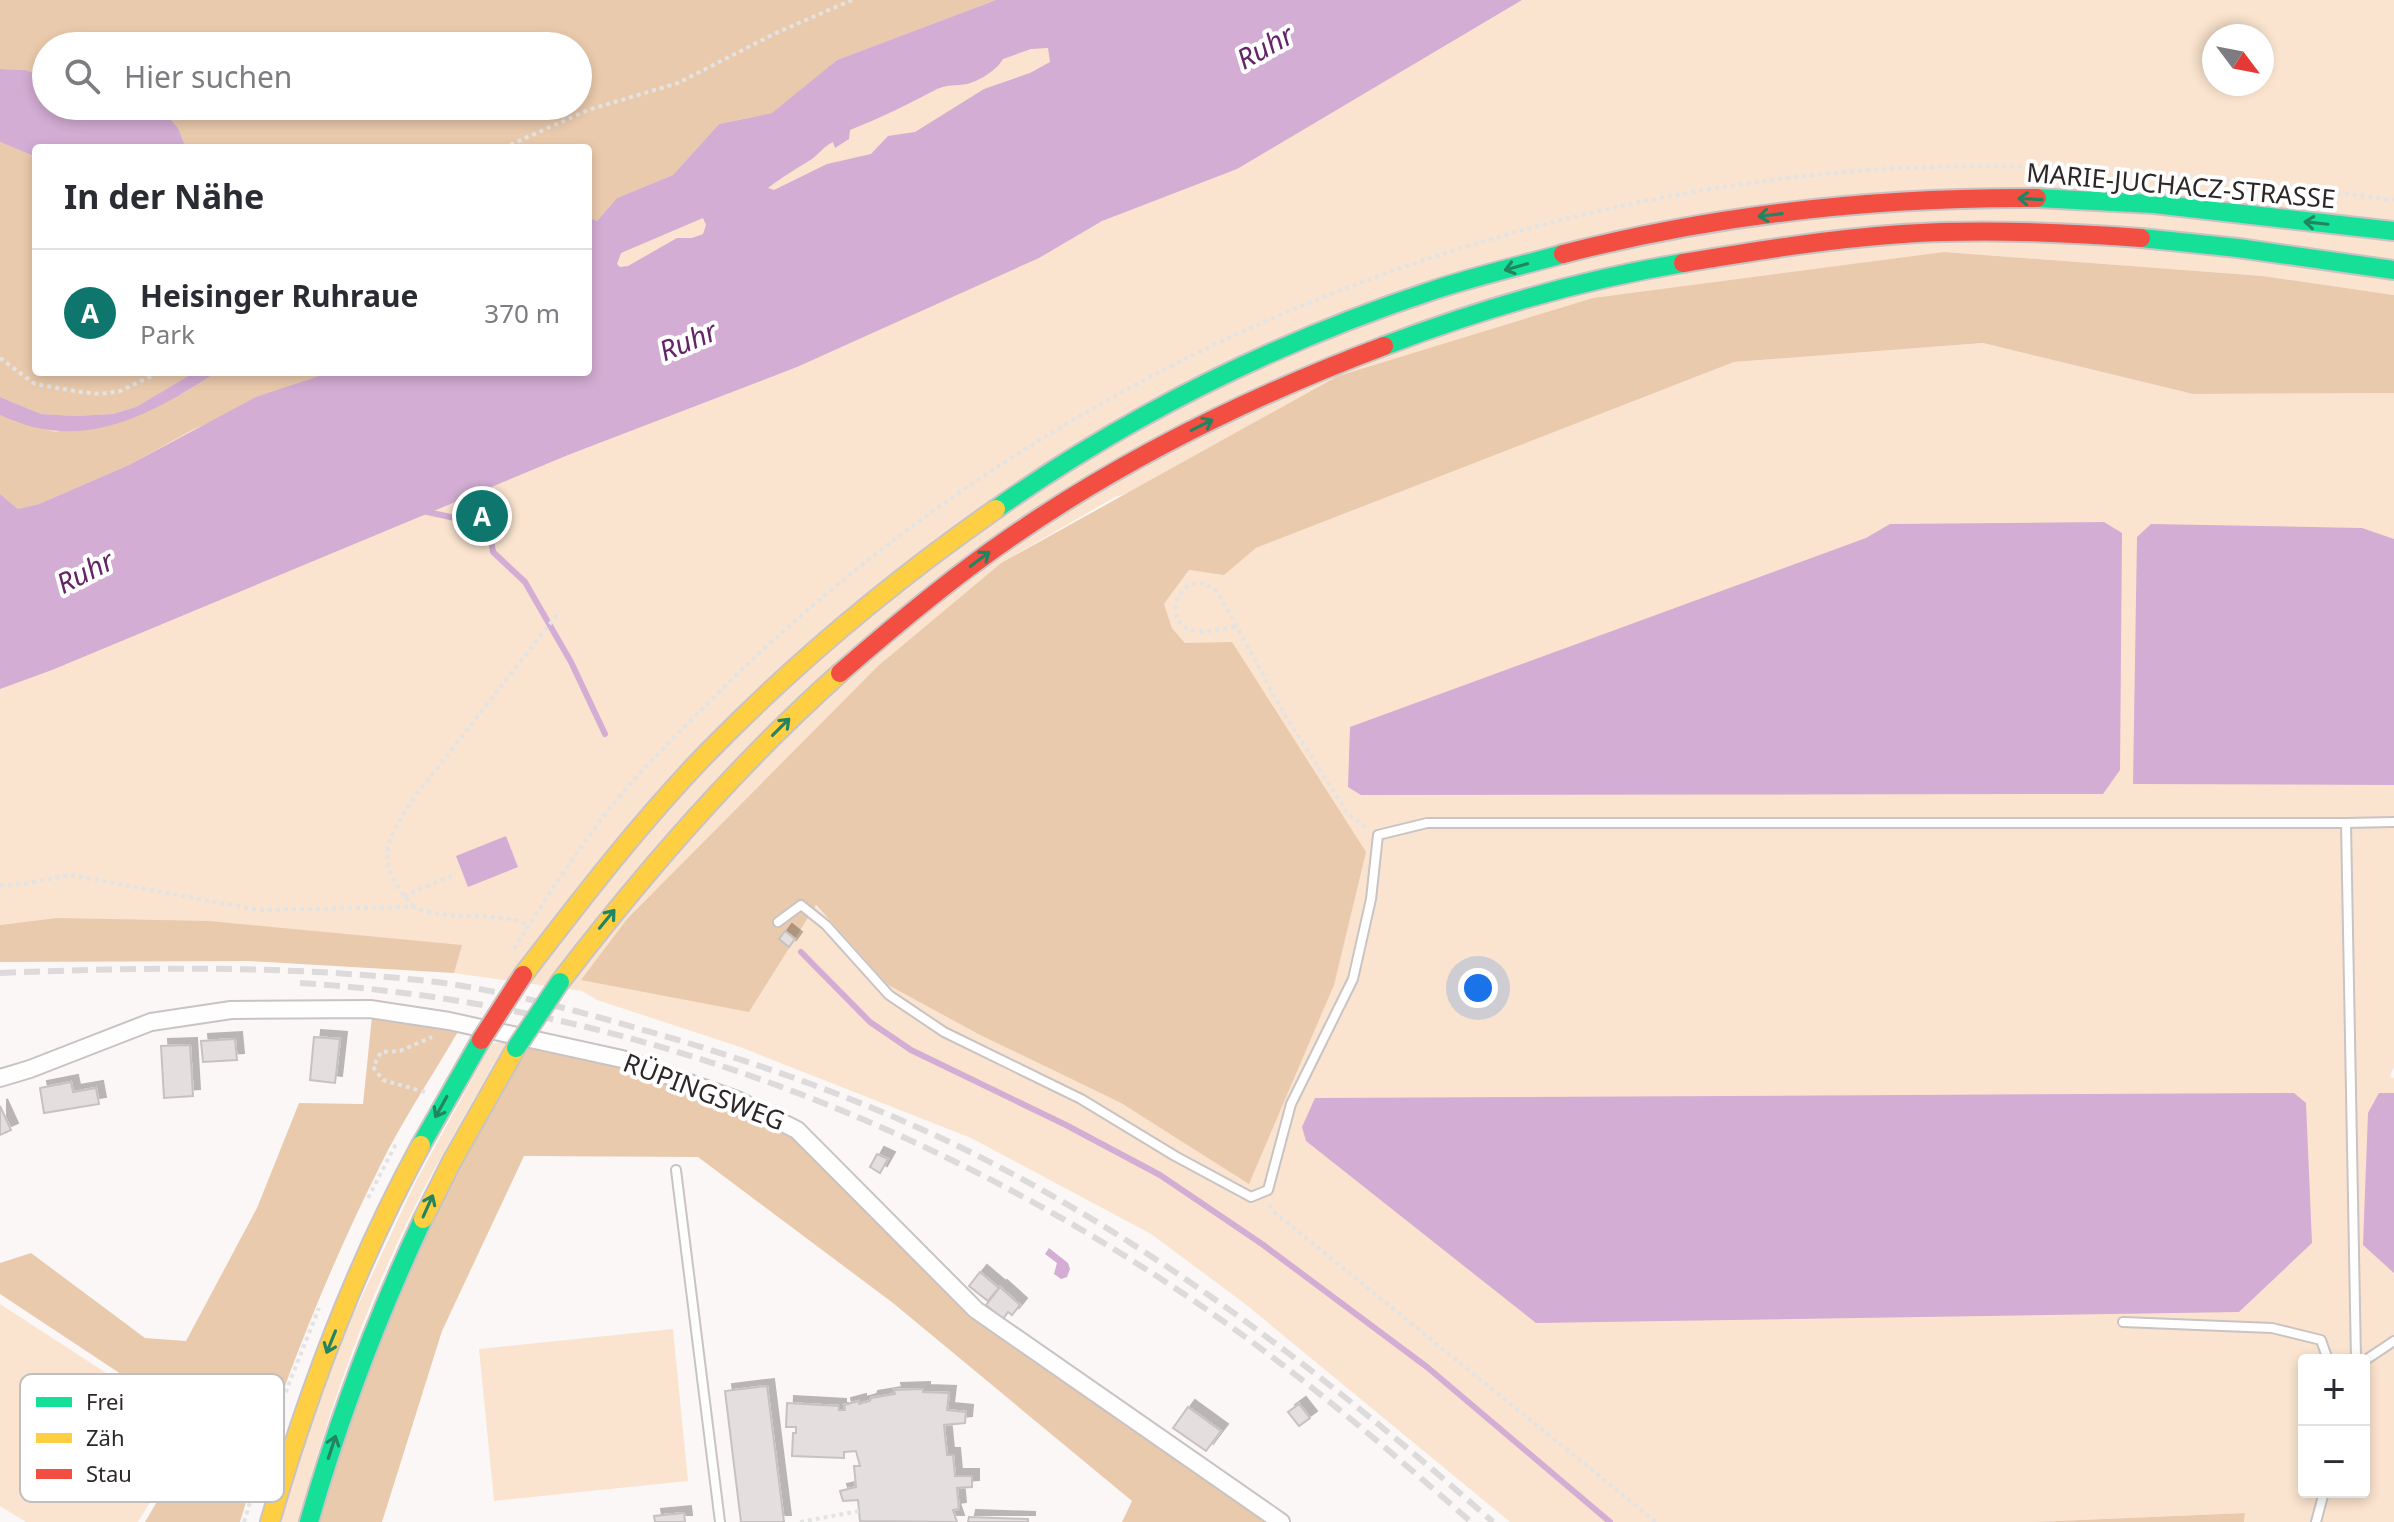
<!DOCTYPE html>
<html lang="de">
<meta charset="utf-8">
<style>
:root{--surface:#fff;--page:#f2f2f3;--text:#2b2b33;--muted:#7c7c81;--line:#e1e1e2;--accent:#0f766e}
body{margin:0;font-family:"Noto Sans",sans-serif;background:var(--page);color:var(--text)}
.controls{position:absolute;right:24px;bottom:24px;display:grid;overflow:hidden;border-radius:8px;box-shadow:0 4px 12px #0003}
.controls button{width:72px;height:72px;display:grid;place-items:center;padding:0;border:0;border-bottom:2px solid var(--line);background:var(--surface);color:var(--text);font:40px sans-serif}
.compass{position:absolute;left:2202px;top:24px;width:72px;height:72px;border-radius:50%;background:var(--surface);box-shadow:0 4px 12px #0003;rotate:122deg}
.you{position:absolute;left:1478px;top:988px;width:28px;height:28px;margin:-20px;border:6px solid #fff;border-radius:50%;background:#1a73e8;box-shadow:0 0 0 12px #1a73e833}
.badge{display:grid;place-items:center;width:52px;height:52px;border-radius:50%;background:var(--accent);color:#fff;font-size:26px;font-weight:700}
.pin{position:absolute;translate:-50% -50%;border:4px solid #fff;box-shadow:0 2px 8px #0006}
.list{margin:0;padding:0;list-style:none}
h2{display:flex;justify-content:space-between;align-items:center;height:104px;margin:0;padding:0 32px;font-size:34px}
h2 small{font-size:26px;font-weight:400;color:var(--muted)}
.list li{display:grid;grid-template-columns:52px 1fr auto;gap:24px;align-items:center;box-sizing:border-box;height:128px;padding:0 32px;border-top:2px solid var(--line)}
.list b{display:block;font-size:30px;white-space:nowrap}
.list p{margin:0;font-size:26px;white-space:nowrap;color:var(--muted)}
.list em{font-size:26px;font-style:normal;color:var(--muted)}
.icon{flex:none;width:44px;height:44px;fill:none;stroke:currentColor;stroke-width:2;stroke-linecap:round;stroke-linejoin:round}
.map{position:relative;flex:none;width:2394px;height:1522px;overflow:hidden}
.search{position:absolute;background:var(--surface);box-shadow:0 4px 12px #0003;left:32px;top:32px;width:560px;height:88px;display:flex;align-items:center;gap:20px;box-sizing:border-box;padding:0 28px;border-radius:44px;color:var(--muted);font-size:30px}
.panel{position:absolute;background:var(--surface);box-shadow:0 4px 12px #0003;left:32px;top:144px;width:560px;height:232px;border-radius:8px}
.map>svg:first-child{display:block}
</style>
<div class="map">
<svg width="2394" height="1522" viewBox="0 0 2394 1522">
<defs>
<filter id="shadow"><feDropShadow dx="7" dy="-7" stdDeviation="0" flood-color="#0004"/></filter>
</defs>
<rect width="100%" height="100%" fill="#fcf7f7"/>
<g fill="#fae4cf" fill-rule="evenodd">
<path d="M0 0H2394V295L2263 276 1944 252 1115 497 1001 563 879 665 789 947 815 905 888 985 980 1035 1121 1103 1249 1183 1334 985 1185 643 1172 628 1164 604 1189 570 1224 574 1256 548 1734 362 1983 343 2193 394 2394 393V1066L2390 1077 2394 1078V1522H2244L2245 1513 2033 1522H1510L1244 1303 1151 1234 971 1138 740 1047 597 1000 582 991 454 973 455 966 0 955ZM2214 36H2262V84H2214ZM46 46H578V106H46ZM36 148H588V372H36ZM2304 1360H2364V1492H2304Z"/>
<path d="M492 1043H506C480 1089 453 1134 428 1181 371 1288 330 1405 298 1522H280L300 1456 346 1330 416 1181Z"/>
<path d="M0 1304 194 1430 138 1522H26L0 1506Z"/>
<path d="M673 1329 688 1481 494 1501 479 1349Z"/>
</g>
<g fill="#eacaac">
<path d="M0 0H996L837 60 773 113 719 124 673 175 617 198 597 221 588 217V148H186L178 128 159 106H578V46H46V77L25 70 0 69Z"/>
<path d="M0 142 36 157V372H195L136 407 113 414 75 416 41 414 0 397Z"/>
<path d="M1944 252 2263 276 2394 295V393L2193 394 1983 343 1734 362 1256 548 1224 575 1189 570 1164 604 1172 628 1185 643 1232 642 1366 852 1334 985 1249 1184 1121 1103 980 1035 888 985 816 905 749 1012 581 980 627 919 879 665 1001 563 1338 376 1593 298Z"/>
<path d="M217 372H331L304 381 192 430 129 465 39 504 18 509 0 494V415L16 422 56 432 182 394Z"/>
<path d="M57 918 210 921 462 945 454 973 251 961 0 962V925Z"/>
<path d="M372 1016 459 1030C433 1075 403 1119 380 1166 323 1280 276 1400 240 1522H145L201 1427 0 1294V1263L31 1253 145 1338 186 1341 257 1208 299 1103 363 1104Z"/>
<path d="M532 1041 622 1063 736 1103 794 1134 1005 1336 1266 1522H1122L1132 1501 893 1303 698 1157 524 1156 442 1331 382 1522H314L357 1379 442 1186Z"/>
<path d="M2245 1513 2244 1522H2033Z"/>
</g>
<g fill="#d3add3" fill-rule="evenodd">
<path d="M996 0H1522L1237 169 1102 221 1039 258 797 367 568 455 52 670 0 689V494L18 509 39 504 129 465 256 397 331 372H588V217L597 221 617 198 673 175 719 124 772 113 837 60ZM1048 48 1050 62 1030 73 984 89 915 132 888 136 871 154 827 164 774 190 768 188C781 178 797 168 812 159 819 154 824 146 833 142L835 148 849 139 850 130C880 118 909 104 937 89 948 84 956 86 967 84 979 81 997 70 1003 59L1031 49ZM703 218 706 225 703 234 692 238H677L628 266 620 267 617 264 621 253Z"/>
<path d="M0 69 25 70 46 77V106H159L178 128 186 148H36V157L0 142Z"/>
<path d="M195 372H217C148 416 82 454 0 415V397L41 414 75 416 113 414 136 407Z"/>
<path d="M2104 522 2122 533 2120 770 2103 794 1361 795 1348 787 1350 727 1866 538 1890 524Z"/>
<path d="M2151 524 2362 528 2394 539V785L2133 784 2137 537Z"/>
<path d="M506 836 518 867 468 887 456 856Z"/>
<path d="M2294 1093 2306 1103 2312 1243 2239 1312 1536 1323 1306 1141 1302 1127 1315 1098Z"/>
<path d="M2379 1093H2394V1273L2363 1245 2368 1113Z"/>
<path d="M1049 1248 1068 1263 1070 1269 1067 1277 1061 1279 1054 1274 1057 1263 1045 1254Z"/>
</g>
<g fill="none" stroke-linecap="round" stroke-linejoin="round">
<g stroke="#d3add3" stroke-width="6">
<path d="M423 511 473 522 483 530 491 540 493 552 525 582 571 662 605 734"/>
<path d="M801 952 870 1022 911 1050 1066 1125 1160 1175 1262 1244 1427 1367 1610 1522"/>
</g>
</g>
<g fill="#e4dfde" stroke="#c7c2c1" stroke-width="2" filter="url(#shadow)">
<path d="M785 931 795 939 789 947 779 939Z"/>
<path d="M314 1037 340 1039 335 1083 310 1080Z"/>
<path d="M235 1039 237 1060 203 1062 201 1041Z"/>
<path d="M190 1045 193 1096 164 1098 161 1046Z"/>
<path d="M71 1082 73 1092 96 1088 99 1104 44 1113 40 1088Z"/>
<path d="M0 1106 11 1130 0 1135Z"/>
<path d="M877 1154 888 1159 880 1173 870 1167Z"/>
<path d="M980 1272 999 1288 988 1301 969 1286Z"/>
<path d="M1000 1287 1020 1305 1012 1315 1008 1312 1003 1319 986 1305Z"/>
<path d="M767 1386 784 1522H741L725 1391Z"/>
<path d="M923 1389V1392L949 1393 947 1410 966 1412 965 1423 944 1425 947 1455H953L955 1476H972V1487L957 1488 959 1509 953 1510 957 1522 860 1521 858 1500 843 1501 840 1491 856 1487 854 1466H860L856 1451 844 1452V1458L792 1456 793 1433H796V1427H786L787 1403 839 1406V1410H845L844 1405 859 1401V1404L870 1401 871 1398 895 1394 894 1390Z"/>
<path d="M1299 1404 1310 1418 1299 1426 1288 1412Z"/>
<path d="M1188 1407 1221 1431 1206 1451 1173 1428Z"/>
<path d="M684 1513 685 1522H655L654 1516Z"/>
<path d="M969 1517 1028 1519V1522H968Z"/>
</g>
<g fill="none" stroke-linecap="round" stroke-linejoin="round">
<defs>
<g id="lane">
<path d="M2346 823 2394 822"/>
<path d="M778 922 801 905 826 925 889 995 944 1032 1081 1099 1175 1156 1251 1197 1268 1190 1291 1104 1353 979 1371 899 1378 835 1427 823H2346L2356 1360"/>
<path d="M676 1170 720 1522"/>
<path d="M2123 1322 2272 1328 2321 1340 2328 1360"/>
<path d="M2364 1361 2394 1341"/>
<path d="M2316 1522 2324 1492"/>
</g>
<path id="street" d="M0 1078 30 1069 151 1022 231 1010 370 1009 449 1021 622 1059 737 1100 797 1130 976 1310 1281 1522"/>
<g id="fast">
<path d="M2037 198 2154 204 2394 231"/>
<path d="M2141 238 2238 248 2394 270"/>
<path d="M1384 346C1481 309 1580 280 1683 263"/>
<path d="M996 509C1129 415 1279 341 1434 290 1476 276 1520 266 1563 254"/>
<path d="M421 1145 481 1040"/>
<path d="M309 1522C339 1417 377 1317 423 1219"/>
</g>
<g id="slow">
<path d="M523 975C582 898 641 821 709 751 797 661 893 581 996 509"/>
<path d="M560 982C645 871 736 766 840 673"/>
<path d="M423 1219 452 1161 516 1048"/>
<path d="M270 1522C308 1391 356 1264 421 1145"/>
</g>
<g id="jam">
<path d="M1563 254C1718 214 1877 197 2037 198"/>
<path d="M1683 263C1755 251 1829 239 1902 234 1981 229 2061 232 2141 238"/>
<path d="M840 673C895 625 951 578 1011 537 1125 458 1254 395 1384 346"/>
</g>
</defs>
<use href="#lane" stroke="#c9c3c3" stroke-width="12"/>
<use href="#street" stroke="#c9c3c3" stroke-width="20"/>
<use href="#fast" stroke="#c9c3c3" stroke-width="22"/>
<use href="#slow" stroke="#c9c3c3" stroke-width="22"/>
<use href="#jam" stroke="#c9c3c3" stroke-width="22"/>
<g stroke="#e3e3e3" stroke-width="4" stroke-dasharray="4 4" stroke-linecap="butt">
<path d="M503 148 588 110 678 83 776 33 852 0"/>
<path d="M0 358 35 384 81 392 100 394 120 391 160 372"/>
<path d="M1235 627C1223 628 1209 633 1197 631 1153 626 1185 556 1219 594L1286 717 1348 814 1369 829"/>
<path d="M0 885 23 884 70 875 259 910 414 907C451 923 493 909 529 925"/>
<path d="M404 896 456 874"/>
<path d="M414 907C372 862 385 841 416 795L560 611"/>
<path d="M514 949C546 898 580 845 618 798 653 757 692 719 730 681 1022 397 1409 218 1814 175 2008 154 2201 174 2394 200"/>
<path d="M425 1092 383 1080 373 1067 381 1052 400 1051 432 1037"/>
<path d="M368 1198 397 1142"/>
<path d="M1269 1205 1274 1212 1656 1522"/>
<path d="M244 1522 275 1419 319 1308"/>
<path d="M800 1522 859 1511"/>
</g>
<use href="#lane" stroke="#fffefe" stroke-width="8"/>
<use href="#street" stroke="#fffefe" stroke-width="16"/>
<use href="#fast" stroke="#16e098" stroke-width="18"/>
<use href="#slow" stroke="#ffcf43" stroke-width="18"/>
<use href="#jam" stroke="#f24e42" stroke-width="18"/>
<g stroke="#dcdada" stroke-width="6" stroke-dasharray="16 8" stroke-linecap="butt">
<path d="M0 973C145 967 292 965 436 982 512 992 588 1014 661 1035 764 1065 865 1101 962 1148 1156 1243 1331 1379 1493 1522"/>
<path d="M300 983C635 1004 958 1132 1230 1326 1314 1386 1394 1454 1471 1522"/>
</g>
<defs>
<path id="fast-bridge" d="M516 1048 560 982"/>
<path id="jam-bridge" d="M481 1040 523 975"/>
</defs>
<use href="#fast-bridge" stroke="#c9c3c3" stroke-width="22" stroke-linecap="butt"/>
<use href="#jam-bridge" stroke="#c9c3c3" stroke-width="22" stroke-linecap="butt"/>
<use href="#fast-bridge" stroke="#16e098" stroke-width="18"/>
<use href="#jam-bridge" stroke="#f24e42" stroke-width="18"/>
</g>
<defs><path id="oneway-shaft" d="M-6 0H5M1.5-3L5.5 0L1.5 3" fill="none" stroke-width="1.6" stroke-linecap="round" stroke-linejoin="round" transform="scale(2)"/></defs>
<g stroke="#228460">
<use href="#oneway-shaft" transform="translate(2030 199) rotate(-177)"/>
<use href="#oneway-shaft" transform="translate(1770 215) rotate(173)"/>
<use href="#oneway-shaft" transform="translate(2316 223) rotate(-174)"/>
<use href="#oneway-shaft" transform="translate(1516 267) rotate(164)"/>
<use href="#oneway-shaft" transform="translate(1202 425) rotate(-27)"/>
<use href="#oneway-shaft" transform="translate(980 559) rotate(-37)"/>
<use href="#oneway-shaft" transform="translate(781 727) rotate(-45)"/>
<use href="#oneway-shaft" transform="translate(607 919) rotate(-51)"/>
<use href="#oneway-shaft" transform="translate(441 1107) rotate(119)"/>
<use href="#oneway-shaft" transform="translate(428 1206) rotate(-66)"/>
<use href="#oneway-shaft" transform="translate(331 1342) rotate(112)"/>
<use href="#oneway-shaft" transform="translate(332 1447) rotate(-72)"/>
</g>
<g text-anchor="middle" stroke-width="8" stroke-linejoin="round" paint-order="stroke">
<g font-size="26" fill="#2d2727" stroke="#fff">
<text transform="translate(2181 186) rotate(5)" y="9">MARIE-JUCHACZ-STRASSE</text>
<text transform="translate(704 1092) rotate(21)" y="9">RÜPINGSWEG</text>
</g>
<g font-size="28" font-style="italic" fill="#632567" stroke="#fff">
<text transform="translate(1265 47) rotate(-29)" y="10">Ruhr</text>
<text transform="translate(688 341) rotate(-23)" y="10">Ruhr</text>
<text transform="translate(85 572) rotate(-27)" y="10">Ruhr</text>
</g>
</g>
<rect x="20" y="1374" width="264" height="128" rx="12" fill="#fff" stroke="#c0bebe" stroke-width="2"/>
<rect x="36" y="1397" width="36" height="10" fill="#16e098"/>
<rect x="36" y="1433" width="36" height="10" fill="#ffcf43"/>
<rect x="36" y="1469" width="36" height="10" fill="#f24e42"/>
<g font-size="22" fill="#2d2727">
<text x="86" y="1410">Frei</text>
<text x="86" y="1446">Zäh</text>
<text x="86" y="1482">Stau</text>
</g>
</svg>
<div class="controls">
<button>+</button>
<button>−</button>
</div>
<svg class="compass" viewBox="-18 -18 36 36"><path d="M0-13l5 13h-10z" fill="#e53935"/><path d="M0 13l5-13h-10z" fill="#7c7c81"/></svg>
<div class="you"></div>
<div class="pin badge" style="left:482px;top:516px">A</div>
<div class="search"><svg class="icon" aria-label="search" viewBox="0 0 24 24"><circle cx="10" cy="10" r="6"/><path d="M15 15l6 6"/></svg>Hier suchen</div>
<section class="panel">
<h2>In der Nähe<small></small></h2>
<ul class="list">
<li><span class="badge">A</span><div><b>Heisinger Ruhraue</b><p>Park</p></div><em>370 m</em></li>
</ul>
</section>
</div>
